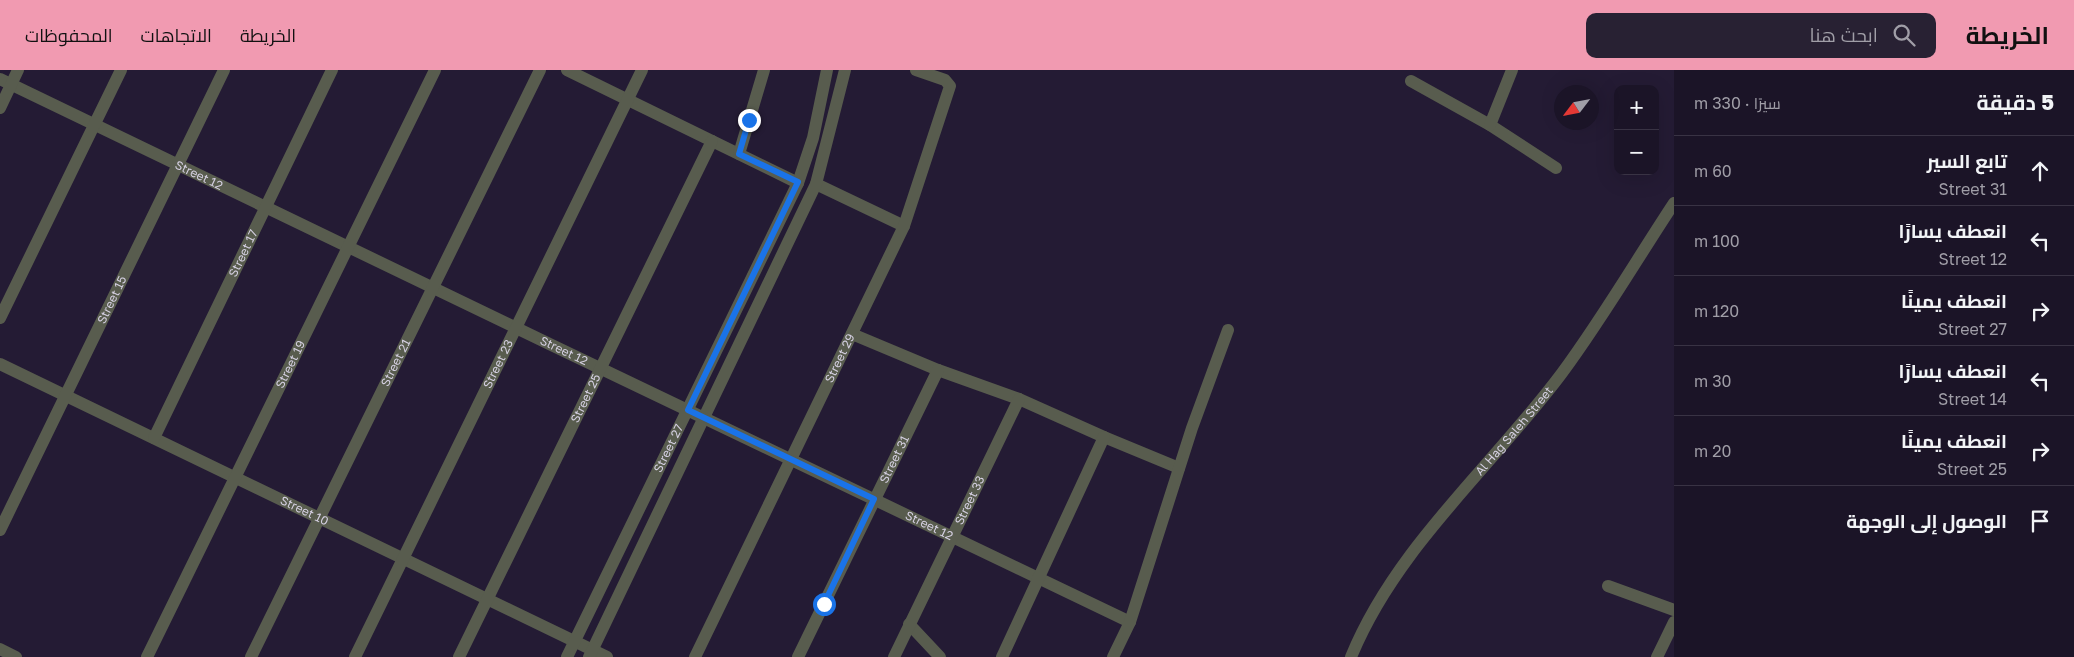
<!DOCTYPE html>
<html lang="ar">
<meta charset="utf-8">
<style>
:root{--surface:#1b1427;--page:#282133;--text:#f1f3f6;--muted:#a09ea7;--line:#393344;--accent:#f19ab1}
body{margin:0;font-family:"Golos Text",Cairo,sans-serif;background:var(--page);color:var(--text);direction:rtl}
.controls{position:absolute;right:15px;top:15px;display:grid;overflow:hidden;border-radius:10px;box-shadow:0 5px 20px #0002}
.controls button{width:45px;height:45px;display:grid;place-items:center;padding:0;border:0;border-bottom:1px solid var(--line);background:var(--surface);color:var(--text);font:25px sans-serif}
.compass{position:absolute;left:1554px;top:15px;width:45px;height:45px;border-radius:50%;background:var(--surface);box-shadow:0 5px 20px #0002;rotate:238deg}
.stop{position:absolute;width:15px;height:15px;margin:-11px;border:4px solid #1a73e8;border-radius:50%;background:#fff}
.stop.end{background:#1a73e8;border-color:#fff;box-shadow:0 1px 5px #0008}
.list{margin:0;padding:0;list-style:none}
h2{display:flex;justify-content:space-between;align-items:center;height:65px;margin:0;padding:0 20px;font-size:21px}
h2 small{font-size:16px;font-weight:400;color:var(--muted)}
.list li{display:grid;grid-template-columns:32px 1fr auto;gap:15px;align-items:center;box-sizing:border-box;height:70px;padding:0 20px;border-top:1px solid var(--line)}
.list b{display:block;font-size:19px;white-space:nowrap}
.list p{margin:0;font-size:16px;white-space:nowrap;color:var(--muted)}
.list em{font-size:16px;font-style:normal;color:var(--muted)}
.icon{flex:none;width:28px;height:28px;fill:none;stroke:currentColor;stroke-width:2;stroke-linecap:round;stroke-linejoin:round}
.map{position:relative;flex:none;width:1674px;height:587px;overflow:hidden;direction:ltr}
header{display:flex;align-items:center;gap:30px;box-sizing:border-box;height:70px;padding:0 25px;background:var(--accent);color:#111}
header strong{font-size:24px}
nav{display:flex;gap:28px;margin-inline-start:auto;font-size:18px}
.search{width:350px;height:45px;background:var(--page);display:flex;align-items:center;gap:12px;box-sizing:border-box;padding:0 18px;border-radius:10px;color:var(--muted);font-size:19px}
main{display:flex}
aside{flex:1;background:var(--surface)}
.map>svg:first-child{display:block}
</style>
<header>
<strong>الخريطة</strong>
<div class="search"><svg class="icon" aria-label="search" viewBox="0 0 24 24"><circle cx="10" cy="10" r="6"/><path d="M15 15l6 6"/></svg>ابحث هنا</div>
<nav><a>الخريطة</a><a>الاتجاهات</a><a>المحفوظات</a></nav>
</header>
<main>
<aside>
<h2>5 دقيقة<small>سيرًا · 330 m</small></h2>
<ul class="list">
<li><svg class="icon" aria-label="ahead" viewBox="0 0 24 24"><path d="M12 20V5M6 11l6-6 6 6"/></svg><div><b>تابع السير</b><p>Street 31</p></div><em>60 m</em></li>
<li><svg class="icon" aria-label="left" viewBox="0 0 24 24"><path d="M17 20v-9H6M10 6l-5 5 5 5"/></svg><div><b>انعطف يسارًا</b><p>Street 12</p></div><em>100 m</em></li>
<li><svg class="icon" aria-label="right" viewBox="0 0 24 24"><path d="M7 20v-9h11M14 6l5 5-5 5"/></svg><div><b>انعطف يمينًا</b><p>Street 27</p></div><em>120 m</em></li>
<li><svg class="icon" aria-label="left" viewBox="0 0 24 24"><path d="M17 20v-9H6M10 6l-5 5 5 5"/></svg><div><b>انعطف يسارًا</b><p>Street 14</p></div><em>30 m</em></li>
<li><svg class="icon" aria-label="right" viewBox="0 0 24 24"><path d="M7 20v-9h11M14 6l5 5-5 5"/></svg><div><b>انعطف يمينًا</b><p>Street 25</p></div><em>20 m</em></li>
<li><svg class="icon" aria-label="arrive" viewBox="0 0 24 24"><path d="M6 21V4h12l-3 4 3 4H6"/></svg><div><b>الوصول إلى الوجهة</b></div></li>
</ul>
</aside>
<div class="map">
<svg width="1674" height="587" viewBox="0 0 1674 587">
<rect width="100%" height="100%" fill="#241b34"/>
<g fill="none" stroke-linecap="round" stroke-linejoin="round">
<g stroke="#585c4e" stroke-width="12">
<path d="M567 0 798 113"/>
<path id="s1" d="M0 9C376 192 753 371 1130 552"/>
<path d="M1411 11 1490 55 1556 98"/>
<path d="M0 38 18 0"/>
<path d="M1490 55 1512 0"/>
<path d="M739 84 764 0"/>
<path d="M816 114 904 156"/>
<path d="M0 248 121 0"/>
<path d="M852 264 938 300 1019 329 1104 367 1179 398"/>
<path id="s2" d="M0 294 607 587"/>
<path id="s3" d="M154 368 332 0"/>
<path id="s4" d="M0 460 224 0"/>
<path d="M1608 516 1674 540"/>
<path d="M909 554 940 587"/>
<path d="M0 579 16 587"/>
<path id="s5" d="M147 587 435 0"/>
<path id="s6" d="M251 587 540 0"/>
<path id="s7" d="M355 587 642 0"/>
<path id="s8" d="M459 587 712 71"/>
<path id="s9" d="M567 587 798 113 813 68 827 0"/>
<path d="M589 587 816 114 845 0"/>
<path id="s10" d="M695 587 904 156 950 16 945 10 916 0"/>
<path id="s11" d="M798 587 938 300"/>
<path id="s12" d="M894 587 1019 329"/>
<path d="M1002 587 1104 367"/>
<path d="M1113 587 1130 552 1192 358 1228 260"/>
<path id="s13" d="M1351 587C1396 477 1492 397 1562 303 1602 249 1637 189 1674 133"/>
<path d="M1657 587 1674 552"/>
</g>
</g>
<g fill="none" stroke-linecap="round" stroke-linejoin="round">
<path stroke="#1a73e8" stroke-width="6" d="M749 50 739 84 798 112 688 340 874 429 824 534"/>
</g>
<g text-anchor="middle" stroke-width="4.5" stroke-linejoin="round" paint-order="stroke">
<g font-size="12" fill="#d5d0e2" stroke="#241b34">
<text dy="4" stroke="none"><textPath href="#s1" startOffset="221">Street 12</textPath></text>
<text dy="4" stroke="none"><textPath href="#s3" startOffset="205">Street 17</textPath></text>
<text dy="4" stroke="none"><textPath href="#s4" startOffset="256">Street 15</textPath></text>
<text dy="4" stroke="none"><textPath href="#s1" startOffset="626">Street 12</textPath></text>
<text dy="4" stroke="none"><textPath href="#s10" startOffset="332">Street 29</textPath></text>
<text dy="4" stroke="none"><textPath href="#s5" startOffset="326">Street 19</textPath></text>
<text dy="4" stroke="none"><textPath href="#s6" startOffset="328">Street 21</textPath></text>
<text dy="4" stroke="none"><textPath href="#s7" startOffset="326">Street 23</textPath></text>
<text dy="4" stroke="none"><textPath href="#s8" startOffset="288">Street 25</textPath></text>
<text dy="4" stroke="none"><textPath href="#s13" startOffset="280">Al Hag Saleh Street</textPath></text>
<text dy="4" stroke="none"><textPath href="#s9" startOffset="232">Street 27</textPath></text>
<text dy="4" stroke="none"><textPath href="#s11" startOffset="220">Street 31</textPath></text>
<text dy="4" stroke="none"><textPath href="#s12" startOffset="174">Street 33</textPath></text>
<text dy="4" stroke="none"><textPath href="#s2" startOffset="338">Street 10</textPath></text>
<text dy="4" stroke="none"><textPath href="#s1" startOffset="1031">Street 12</textPath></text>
</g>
</g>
</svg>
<div class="controls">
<button>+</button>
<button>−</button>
</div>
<svg class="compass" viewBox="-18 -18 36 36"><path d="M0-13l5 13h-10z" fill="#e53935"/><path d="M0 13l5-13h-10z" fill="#a09ea7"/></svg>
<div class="stop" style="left:824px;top:534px"></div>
<div class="stop end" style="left:749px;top:50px"></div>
</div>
</main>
